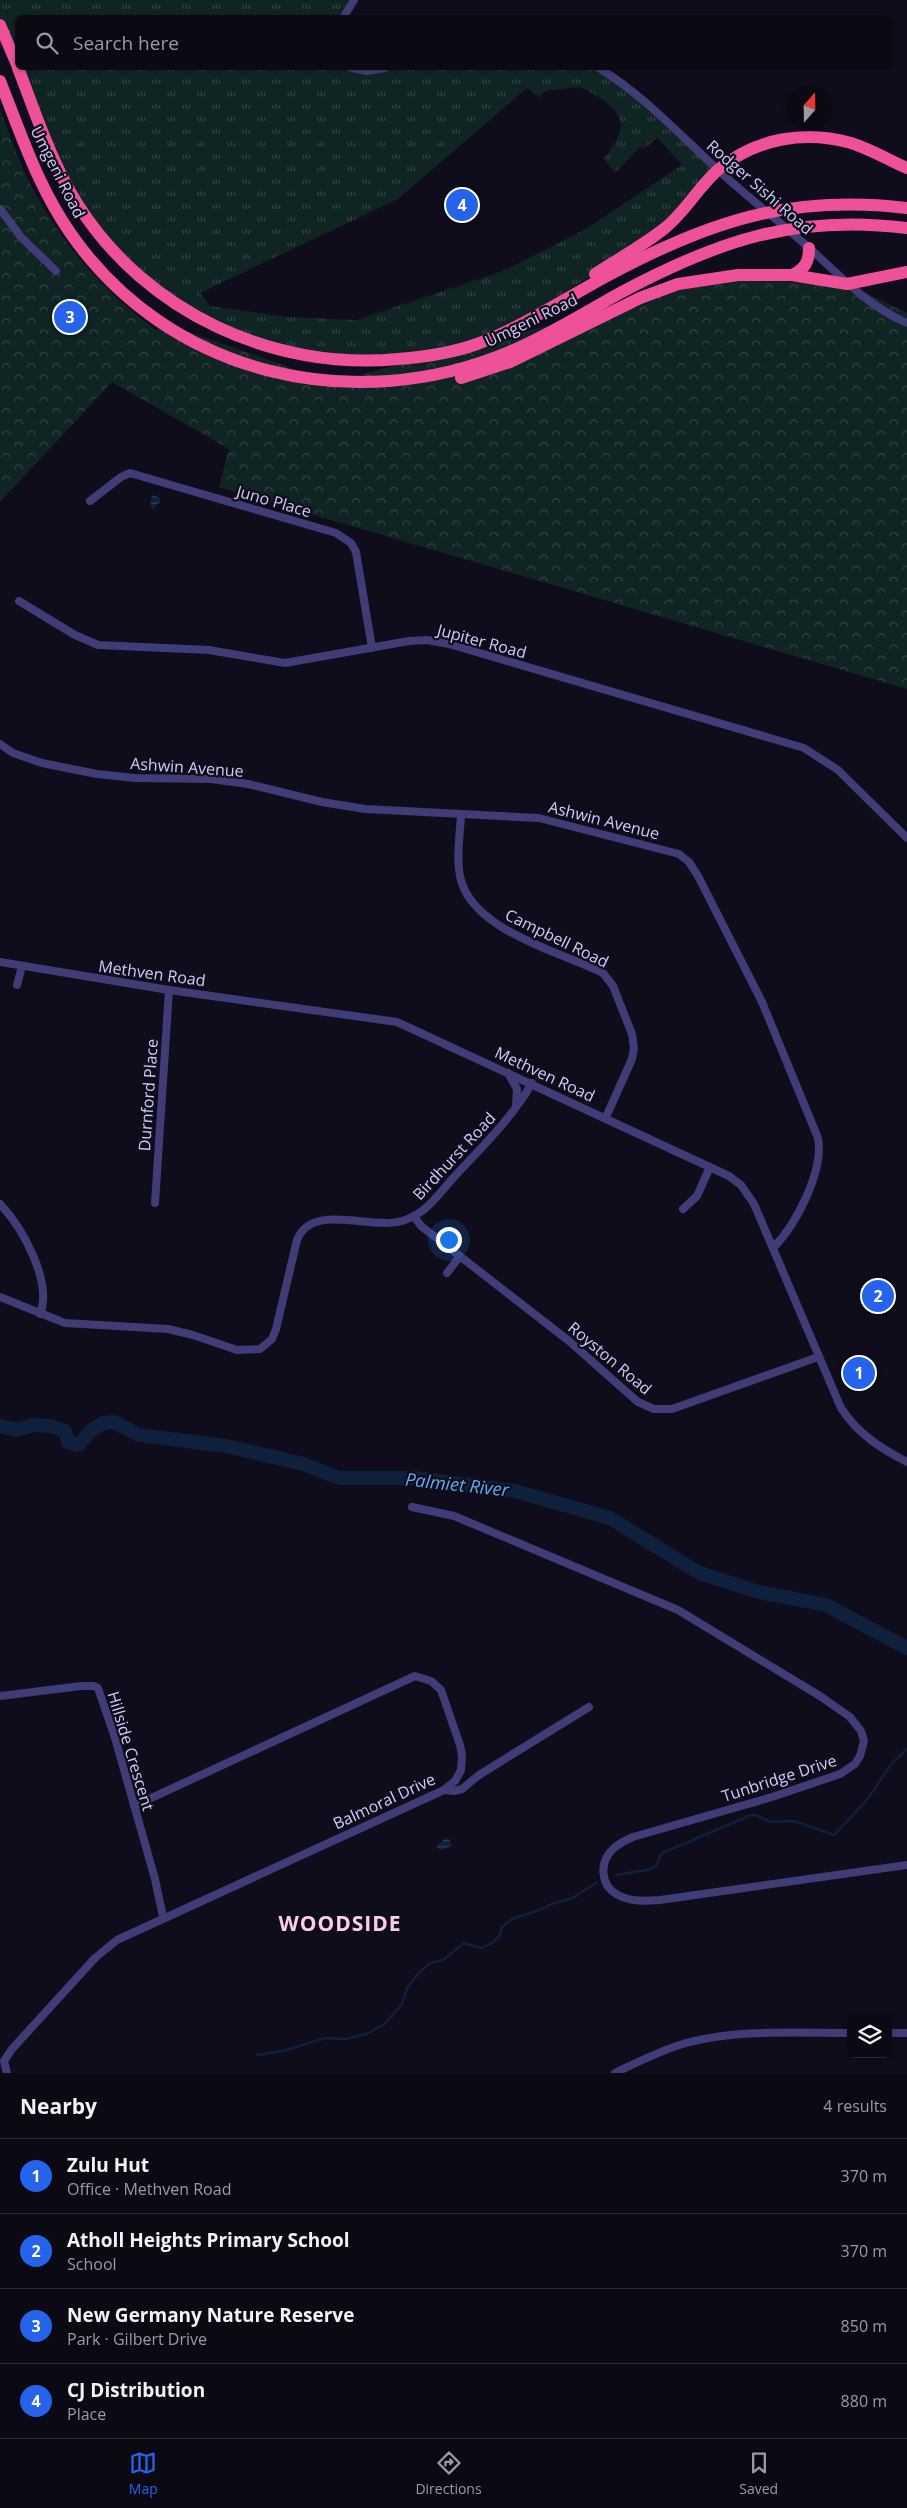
<!DOCTYPE html>
<meta charset="utf-8">
<style>
:root{--surface:#0b0a14;--page:#191822;--text:#f1f3f6;--muted:#9a9aa0;--line:#2b2b34;--accent:#2563eb}
body{margin:0;font-family:"Open Sans",sans-serif;background:var(--page);color:var(--text)}
.controls{position:absolute;right:15px;bottom:15px;display:grid;overflow:hidden;border-radius:8px;box-shadow:0 1px 4px #0004}
.controls button{width:45px;height:45px;display:grid;place-items:center;padding:0;border:0;border-bottom:1px solid var(--line);background:var(--surface);color:var(--text);font:25px sans-serif}
.compass{position:absolute;left:787px;top:85px;width:45px;height:45px;border-radius:50%;background:var(--surface);box-shadow:0 1px 4px #0004;rotate:20deg}
.you{position:absolute;left:448px;top:1239px;width:18px;height:18px;margin:-12px;border:4px solid #fff;border-radius:50%;background:#1a73e8;box-shadow:0 0 0 8px #1a73e833}
.badge{display:grid;place-items:center;width:32px;height:32px;border-radius:50%;background:var(--accent);color:#fff;font-size:16px;font-weight:700}
.pin{position:absolute;translate:-50% -50%;border:2px solid #fff;box-shadow:0 1px 5px #0006}
.list{margin:0;padding:0;list-style:none}
h2{display:flex;justify-content:space-between;align-items:center;height:65px;margin:0;padding:0 20px;font-size:21px}
h2 small{font-size:16px;font-weight:400;color:var(--muted)}
.list li{display:grid;grid-template-columns:32px 1fr auto;gap:15px;align-items:center;box-sizing:border-box;height:75px;padding:0 20px;border-top:1px solid var(--line)}
.list b{display:block;font-size:19px;white-space:nowrap}
.list p{margin:0;font-size:16px;white-space:nowrap;color:var(--muted)}
.list em{font-size:16px;font-style:normal;color:var(--muted)}
.icon{flex:none;width:28px;height:28px;fill:none;stroke:currentColor;stroke-width:2;stroke-linecap:round;stroke-linejoin:round}
.map{position:relative;flex:none;width:907px;height:2073px;overflow:hidden}
.search{position:absolute;background:var(--surface);box-shadow:0 1px 4px #0004;left:15px;right:15px;top:15px;height:55px;display:flex;align-items:center;gap:12px;box-sizing:border-box;padding:0 18px;border-radius:8px;color:var(--muted);font-size:19px}
.sheet{height:365px;background:var(--surface)}
nav{display:flex;justify-content:space-around;align-items:center;box-sizing:border-box;height:70px;border-top:1px solid var(--line);background:var(--surface);font-size:14px;color:var(--muted)}
nav a{display:grid;justify-items:center;gap:2px}
nav .on{color:var(--accent)}
.map>svg:first-child{display:block}
</style>
<div class="map">
<svg width="907" height="2073" viewBox="0 0 907 2073">
<defs>
<pattern id="grass-tufts" width="24" height="20" patternUnits="userSpaceOnUse" patternTransform="scale(1.25)"><rect width="24" height="20" fill="#102424"/><path d="M3 7l-1-3M5 7V3M7 7l1-3M15 17l-1-3M17 17v-4M19 17l1-3" fill="none" stroke="#324245"/></pattern>
<pattern id="park-crowns" width="20" height="18" patternUnits="userSpaceOnUse" patternTransform="scale(1.25)"><rect width="20" height="18" fill="#102424"/><path d="M2 6a3 3 0 1 1 6 0M12 15a3 3 0 1 1 6 0" fill="none" stroke="#324245"/></pattern>
<pattern id="water-rules" width="6" height="5" patternUnits="userSpaceOnUse" patternTransform="scale(1.25)"><rect width="6" height="5" fill="#0f203c"/><path d="M0 2.5h6" fill="none" stroke="#313f59"/></pattern>
</defs>
<rect width="100%" height="100%" fill="#0f0d1b"/>
<g fill="url(#grass-tufts)" fill-rule="evenodd">
<path d="M0 0H353L342 17 18 18 17 65 0 23Z"/>
<path d="M19 68H350L369 72 389 68H597L615 79 717 170 641 244 531 314 474 343 377 360 268 347 155 287 79 206ZM580 87C593 93 622 108 621 127 620 138 610 150 604 159L615 173 640 147 643 149 658 138 682 165 584 230 503 271 356 320 287 317 210 306 200 293 398 199 527 88 540 97 546 91Z"/>
</g>
<path fill="url(#park-crowns)" d="M0 109C10 135 19 163 32 187 62 245 104 291 156 330L163 323 332 382 622 306 706 279 847 284 907 313V689L219 487 229 449 112 382 0 502Z"/>
<g fill="url(#water-rules)">
<path d="M152 495 160 498V502L153 509 150 507Z"/>
<path d="M448 1837 452 1846 440 1850 436 1846Z"/>
</g>
<g fill="none" stroke-linecap="round" stroke-linejoin="round">
<g stroke="#0f203c" stroke-width="2.5">
<path d="M617 1875 647 1870 656 1866 662 1853 749 1816 755 1815 771 1822 794 1821 834 1835 867 1800 892 1763 907 1749"/>
<path d="M257 2055 283 2051 325 2038 346 2039 366 2034 385 2024 402 2004 407 1988 417 1975 430 1963 443 1960 464 1943 482 1948 492 1943 500 1935 502 1927 512 1919 542 1909 551 1904 571 1899 596 1883"/>
</g>
<path stroke="#0f203c" stroke-width="14" d="M0 1426 17 1430 32 1425 51 1426 65 1431 68 1442 78 1445 92 1430 103 1423 114 1422 139 1435 226 1446 303 1464 339 1478H415L515 1491 610 1518 699 1573 759 1592 826 1605 907 1648"/>
<g stroke="#3f3c76" stroke-width="8">
<path d="M343 18 354 0"/>
<path d="M352 68 367 71 385 68"/>
<path d="M599 68C643 95 678 133 716 168 746 196 778 220 808 247 840 275 867 306 907 323"/>
<path d="M0 209 21 237 56 271"/>
<path d="M90 501 121 477 130 473 336 533 351 543 356 552 372 648"/>
<path d="M19 601 75 635 98 645 209 650 285 663 409 641 427 640 449 644 804 748 838 770 907 838"/>
<path d="M0 744 13 753 42 763 97 774 135 778 211 779 248 784 322 802 365 809 539 818 679 854 689 862 698 876 762 1002 818 1138C824 1171 796 1225 773 1248"/>
<path d="M461 815C460 835 456 857 460 876 470 930 559 951 603 973L613 986 632 1034 634 1048 632 1059 606 1117"/>
<path d="M0 962 169 990 397 1022 729 1176 741 1185 754 1204 841 1408C858 1434 880 1448 907 1462"/>
<path d="M17 985 22 966"/>
<path d="M508 1073 517 1089 516 1106"/>
<path d="M155 1203 169 990"/>
<path d="M0 1204C22 1227 53 1282 40 1314"/>
<path d="M683 1209 697 1196 710 1167"/>
<path d="M414 1216 421 1226 569 1341 638 1402 654 1409H672L818 1357"/>
<path d="M447 1273 460 1256"/>
<path d="M0 1297 65 1323 168 1329 193 1335 237 1350 260 1349 272 1339 276 1329 297 1240C312 1202 370 1230 402 1221 409 1219 416 1215 422 1211 434 1202 444 1188 454 1177 481 1148 512 1118 532 1083"/>
<path d="M412 1507 454 1516 678 1610 820 1696 850 1717 861 1731 864 1741 860 1756 855 1764 840 1774 772 1797 633 1837C626 1840 619 1843 613 1849 599 1862 600 1886 618 1895 631 1902 646 1901 660 1900L907 1865"/>
<path d="M0 1696 81 1686H94L98 1688 115 1738 155 1879 163 1917"/>
<path d="M444 1790 454 1791 462 1789 479 1775 589 1707"/>
<path d="M888 2033H907"/>
<path d="M7 2073 4 2061 12 2049 95 1958 117 1940 444 1790 455 1781 461 1770 462 1755 460 1745 441 1690 431 1681 415 1676 134 1806"/>
<path d="M615 2073C638 2062 661 2050 686 2043 740 2029 796 2033 851 2033"/>
</g>
<g stroke="#ef5198" stroke-width="12">
<path d="M0 25 18 67"/>
<path d="M18 68C36 114 51 162 78 205 146 312 273 371 398 359 424 357 452 353 477 344 522 327 563 300 605 277 707 222 789 194 907 208"/>
<path d="M0 81C21 134 38 187 71 234 170 376 354 417 509 352 548 336 584 313 620 293 717 241 795 214 907 228"/>
<path d="M595 274C618 259 644 245 665 228 686 211 699 186 719 169 757 138 805 130 851 143 870 149 889 160 907 168"/>
<path d="M792 275C805 269 809 262 809 248"/>
<path d="M461 378 510 362 640 298 678 284 738 275H792L847 284 907 272"/>
</g>
</g>
<g text-anchor="middle" stroke-width="4.5" stroke-linejoin="round" paint-order="stroke">
<g font-size="16" fill="#d2cbfa" stroke="#0f0d1b">
<text transform="translate(58 172) rotate(63)" y="6">Umgeni Road</text>
<text transform="translate(760 187) rotate(41)" y="6">Rodger Sishi Road</text>
<text transform="translate(531 320) rotate(-26)" y="6">Umgeni Road</text>
<text transform="translate(274 501) rotate(16)" y="6">Juno Place</text>
<text transform="translate(482 641) rotate(15)" y="6">Jupiter Road</text>
<text transform="translate(187 767) rotate(4)" y="6">Ashwin Avenue</text>
<text transform="translate(604 820) rotate(14)" y="6">Ashwin Avenue</text>
<text transform="translate(557 938) rotate(26)" y="6">Campbell Road</text>
<text transform="translate(152 973) rotate(8)" y="6">Methven Road</text>
<text transform="translate(545 1074) rotate(25)" y="6">Methven Road</text>
<text transform="translate(148 1095) rotate(-86)" y="6">Durnford Place</text>
<text transform="translate(454 1156) rotate(-47)" y="6">Birdhurst Road</text>
<text transform="translate(610 1358) rotate(40)" y="6">Royston Road</text>
<text transform="translate(131 1751) rotate(73)" y="6">Hillside Crescent</text>
<text transform="translate(779 1778) rotate(-18)" y="6">Tunbridge Drive</text>
<text transform="translate(384 1801) rotate(-25)" y="6">Balmoral Drive</text>
</g>
<g font-size="18" font-style="italic" fill="#62abf1" stroke="#0f0d1b">
<text transform="translate(457 1485) rotate(6)" y="6">Palmiet River</text>
</g>
<g font-size="21" font-weight="bold" letter-spacing="1" fill="#facde9" stroke="#0f0d1b">
<text x="340" y="1931">WOODSIDE</text>
</g>
</g>
</svg>
<div class="controls">
<button><svg class="icon" aria-label="layers" viewBox="0 0 24 24"><path d="M12 4l9 5-9 5-9-5zM3 14l9 5 9-5"/></svg></button>
</div>
<svg class="compass" viewBox="-18 -18 36 36"><path d="M0-13l5 13h-10z" fill="#e53935"/><path d="M0 13l5-13h-10z" fill="#9a9aa0"/></svg>
<div class="you"></div>
<div class="pin badge" style="left:859px;top:1373px">1</div>
<div class="pin badge" style="left:878px;top:1296px">2</div>
<div class="pin badge" style="left:70px;top:317px">3</div>
<div class="pin badge" style="left:462px;top:205px">4</div>
<div class="search"><svg class="icon" aria-label="search" viewBox="0 0 24 24"><circle cx="10" cy="10" r="6"/><path d="M15 15l6 6"/></svg>Search here</div>
</div>
<section class="sheet">
<h2>Nearby<small>4 results</small></h2>
<ul class="list">
<li><span class="badge">1</span><div><b>Zulu Hut</b><p>Office · Methven Road</p></div><em>370 m</em></li>
<li><span class="badge">2</span><div><b>Atholl Heights Primary School</b><p>School</p></div><em>370 m</em></li>
<li><span class="badge">3</span><div><b>New Germany Nature Reserve</b><p>Park · Gilbert Drive</p></div><em>850 m</em></li>
<li><span class="badge">4</span><div><b>CJ Distribution</b><p>Place</p></div><em>880 m</em></li>
</ul>
</section>
<nav>
<a class="on"><svg class="icon" aria-label="map" viewBox="0 0 24 24"><path d="M3 6l6-2 6 2 6-2v14l-6 2-6-2-6 2zM9 4v14M15 6v14"/></svg>Map</a>
<a><svg class="icon" aria-label="directions" viewBox="0 0 24 24"><path d="M12 3l9 9-9 9-9-9zM9 14v-3h6M13 9l2 2-2 2"/></svg>Directions</a>
<a><svg class="icon" aria-label="saved" viewBox="0 0 24 24"><path d="M7 4h10v16l-5-4-5 4z"/></svg>Saved</a>
</nav>
